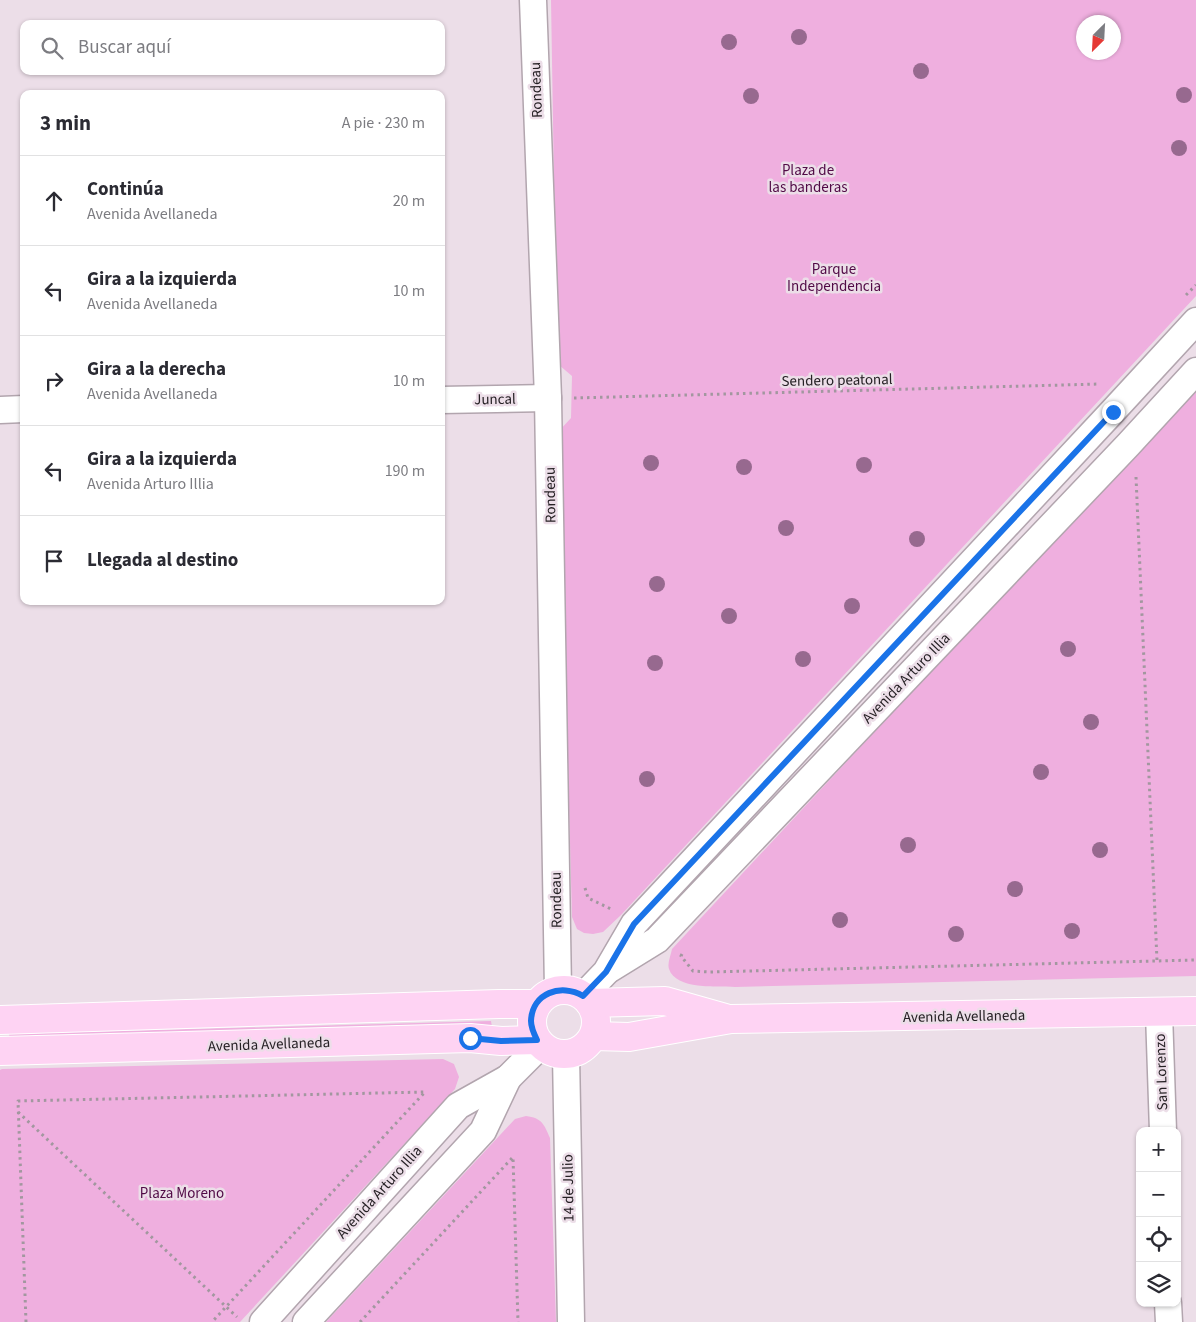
<!DOCTYPE html>
<html lang="es">
<meta charset="utf-8">
<style>
:root{--surface:#fff;--page:#f7f7f7;--text:#2b2b33;--muted:#7c7c81;--line:#e1e1e2}
body{margin:0;font-family:"Source Sans 3",sans-serif;background:var(--page);color:var(--text)}
.controls{position:absolute;right:15px;bottom:15px;display:grid;overflow:hidden;border-radius:10px;box-shadow:0 1px 4px #0004}
.controls button{width:45px;height:45px;display:grid;place-items:center;padding:0;border:0;border-bottom:1px solid var(--line);background:var(--surface);color:var(--text);font:25px sans-serif}
.compass{position:absolute;left:1076px;top:15px;width:45px;height:45px;border-radius:50%;background:var(--surface);box-shadow:0 1px 4px #0004;rotate:204deg}
.stop{position:absolute;width:15px;height:15px;margin:-11px;border:4px solid #1a73e8;border-radius:50%;background:#fff}
.stop.end{background:#1a73e8;border-color:#fff;box-shadow:0 1px 5px #0008}
.list{margin:0;padding:0;list-style:none}
h2{display:flex;justify-content:space-between;align-items:center;height:65px;margin:0;padding:0 20px;font-size:21px}
h2 small{font-size:16px;font-weight:400;color:var(--muted)}
.list li{display:grid;grid-template-columns:32px 1fr auto;gap:15px;align-items:center;box-sizing:border-box;height:90px;padding:0 20px;border-top:1px solid var(--line)}
.list b{display:block;font-size:19px;white-space:nowrap}
.list p{margin:0;font-size:16px;white-space:nowrap;color:var(--muted)}
.list em{font-size:16px;font-style:normal;color:var(--muted)}
.icon{flex:none;width:28px;height:28px;fill:none;stroke:currentColor;stroke-width:2;stroke-linecap:round;stroke-linejoin:round}
.map{position:relative;flex:none;width:1196px;height:1322px;overflow:hidden}
.search{position:absolute;background:var(--surface);box-shadow:0 1px 4px #0004;left:20px;top:20px;width:425px;height:55px;display:flex;align-items:center;gap:12px;box-sizing:border-box;padding:0 18px;border-radius:10px;color:var(--muted);font-size:19px}
.panel{position:absolute;background:var(--surface);box-shadow:0 1px 4px #0004;left:20px;top:90px;width:425px;height:515px;border-radius:10px}
.map>svg:first-child{display:block}
</style>
<div class="map">
<svg width="1196" height="1322" viewBox="0 0 1196 1322">
<rect width="100%" height="100%" fill="#ecdee8"/>
<g fill="#efafdf" fill-rule="evenodd">
<path d="M551 0H1196V296L621 915 603 932 593 934 584 933 577 929 572 917 559 431 571 418 572 376 559 365 555 243ZM1084 22H1114V52H1084Z"/>
<path d="M1196 387V976L735 987C717 986 676 990 669 969 667 963 671 955 672 949Z"/>
<path d="M491 1021 492 1027 10 1041 9 1034Z"/>
<path d="M443 1059 454 1064 459 1077 455 1089 240 1322H0V1070L2 1069Z"/>
<path d="M526 1116C542 1118 544 1124 550 1138L556 1322H326L515 1119Z"/>
</g>
<g fill="none" stroke-linecap="round" stroke-linejoin="round">
<defs>
<g id="minor">
<path d="M533 0 548 398 558 990"/>
<path d="M441 400 548 398"/>
<path d="M0 410 24 409"/>
<path d="M610 969 657 940 1128 445 1196 371"/>
<path d="M583 996 606 972 634 924 1113 411 1196 321"/>
<path d="M1159 1013 1163 1131"/>
<path d="M566 1055 571 1322"/>
<path d="M1168 1303 1169 1322"/>
<path d="M263 1322 458 1106 508 1078 541 1045"/>
<path d="M306 1322 483 1131 508 1078"/>
</g>
<g id="major">
<circle cx="564" cy="1022" r="32"/>
<path d="M590 1003 665 1001 725 1018"/>
<path d="M0 1020 499 1004H537"/>
<path d="M594 1036 629 1037 731 1019 1196 1011"/>
<path d="M0 1051 470 1038 501 1041 537 1040"/>
</g>
</defs>
<use href="#minor" stroke="#b2a5ae" stroke-width="29"/>
<use href="#major" stroke="#fff" stroke-width="30"/>
<g stroke="#a2979f" stroke-width="3" stroke-dasharray="2.5 4" stroke-linecap="butt">
<path d="M1186 295 1196 285"/>
<path d="M574 398 1100 384"/>
<path d="M1136 477 1157 961"/>
<path d="M585 888 588 898 611 909"/>
<path d="M682 954 681 956 693 971 710 972 1196 960"/>
<path d="M18 1112 237 1317"/>
<path d="M26 1322 18 1101 425 1092 212 1322"/>
<path d="M360 1322 513 1157 518 1322"/>
</g>
<use href="#minor" stroke="#fff" stroke-width="26"/>
<use href="#major" stroke="#fed3f3" stroke-width="28"/>
</g>
<g fill="#97698f">
<circle cx="799" cy="37" r="8"/>
<circle cx="729" cy="42" r="8"/>
<circle cx="921" cy="71" r="8"/>
<circle cx="1184" cy="95" r="8"/>
<circle cx="751" cy="96" r="8"/>
<circle cx="1179" cy="148" r="8"/>
<circle cx="651" cy="463" r="8"/>
<circle cx="864" cy="465" r="8"/>
<circle cx="744" cy="467" r="8"/>
<circle cx="786" cy="528" r="8"/>
<circle cx="917" cy="539" r="8"/>
<circle cx="657" cy="584" r="8"/>
<circle cx="852" cy="606" r="8"/>
<circle cx="729" cy="616" r="8"/>
<circle cx="1068" cy="649" r="8"/>
<circle cx="803" cy="659" r="8"/>
<circle cx="655" cy="663" r="8"/>
<circle cx="1091" cy="722" r="8"/>
<circle cx="1041" cy="772" r="8"/>
<circle cx="647" cy="779" r="8"/>
<circle cx="908" cy="845" r="8"/>
<circle cx="1100" cy="850" r="8"/>
<circle cx="1015" cy="889" r="8"/>
<circle cx="840" cy="920" r="8"/>
<circle cx="1072" cy="931" r="8"/>
<circle cx="956" cy="934" r="8"/>
</g>
<g fill="none" stroke-linecap="round" stroke-linejoin="round">
<path stroke="#1a73e8" stroke-width="6" d="M470 1038 501 1041 537 1040C534 1034 531 1028 531 1021 532 993 561 983 583 996L606 972 634 924 1113 412"/>
</g>
<g text-anchor="middle" stroke-width="5" stroke-linejoin="round" paint-order="stroke">
<g font-size="15" fill="#262125" stroke="#ecdee8">
<text transform="translate(536 90) rotate(-92)" y="5">Rondeau</text>
<text transform="translate(837 380) rotate(-1)" y="5">Sendero peatonal</text>
<text transform="translate(495 399) rotate(-1)" y="5">Juncal</text>
<text transform="translate(550 495) rotate(-91)" y="5">Rondeau</text>
<text transform="translate(906 678) rotate(-46)" y="5">Avenida Arturo Illia</text>
<text transform="translate(556 900) rotate(-91)" y="5">Rondeau</text>
<text transform="translate(964 1016) rotate(-1)" y="5">Avenida Avellaneda</text>
<text transform="translate(269 1044) rotate(-2)" y="5">Avenida Avellaneda</text>
<text transform="translate(1161 1072) rotate(-92)" y="5">San Lorenzo</text>
<text transform="translate(568 1188) rotate(-91)" y="5">14 de Julio</text>
<text transform="translate(379 1192) rotate(-48)" y="5">Avenida Arturo Illia</text>
</g>
<g font-size="15" fill="#510a46" stroke="#ecdee8">
<text x="808" y="175">Plaza de<tspan x="808" dy="17">las banderas</tspan></text>
<text x="834" y="274">Parque<tspan x="834" dy="17">Independencia</tspan></text>
<text x="182" y="1198">Plaza Moreno</text>
</g>
</g>
</svg>
<div class="controls">
<button>+</button>
<button>−</button>
<button><svg class="icon" aria-label="locate" viewBox="0 0 24 24"><circle cx="12" cy="12" r="6"/><path d="M12 2v4M12 18v4M2 12h4M18 12h4"/></svg></button>
<button><svg class="icon" aria-label="layers" viewBox="0 0 24 24"><path d="M12 4l9 5-9 5-9-5zM3 14l9 5 9-5"/></svg></button>
</div>
<svg class="compass" viewBox="-18 -18 36 36"><path d="M0-13l5 13h-10z" fill="#e53935"/><path d="M0 13l5-13h-10z" fill="#7c7c81"/></svg>
<div class="stop" style="left:470px;top:1038px"></div>
<div class="stop end" style="left:1113px;top:412px"></div>
<div class="search"><svg class="icon" aria-label="search" viewBox="0 0 24 24"><circle cx="10" cy="10" r="6"/><path d="M15 15l6 6"/></svg>Buscar aquí</div>
<section class="panel">
<h2>3 min<small>A pie · 230 m</small></h2>
<ul class="list">
<li><svg class="icon" aria-label="ahead" viewBox="0 0 24 24"><path d="M12 20V5M6 11l6-6 6 6"/></svg><div><b>Continúa</b><p>Avenida Avellaneda</p></div><em>20 m</em></li>
<li><svg class="icon" aria-label="left" viewBox="0 0 24 24"><path d="M17 20v-9H6M10 6l-5 5 5 5"/></svg><div><b>Gira a la izquierda</b><p>Avenida Avellaneda</p></div><em>10 m</em></li>
<li><svg class="icon" aria-label="right" viewBox="0 0 24 24"><path d="M7 20v-9h11M14 6l5 5-5 5"/></svg><div><b>Gira a la derecha</b><p>Avenida Avellaneda</p></div><em>10 m</em></li>
<li><svg class="icon" aria-label="left" viewBox="0 0 24 24"><path d="M17 20v-9H6M10 6l-5 5 5 5"/></svg><div><b>Gira a la izquierda</b><p>Avenida Arturo Illia</p></div><em>190 m</em></li>
<li><svg class="icon" aria-label="arrive" viewBox="0 0 24 24"><path d="M6 21V4h12l-3 4 3 4H6"/></svg><div><b>Llegada al destino</b></div></li>
</ul>
</section>
</div>
